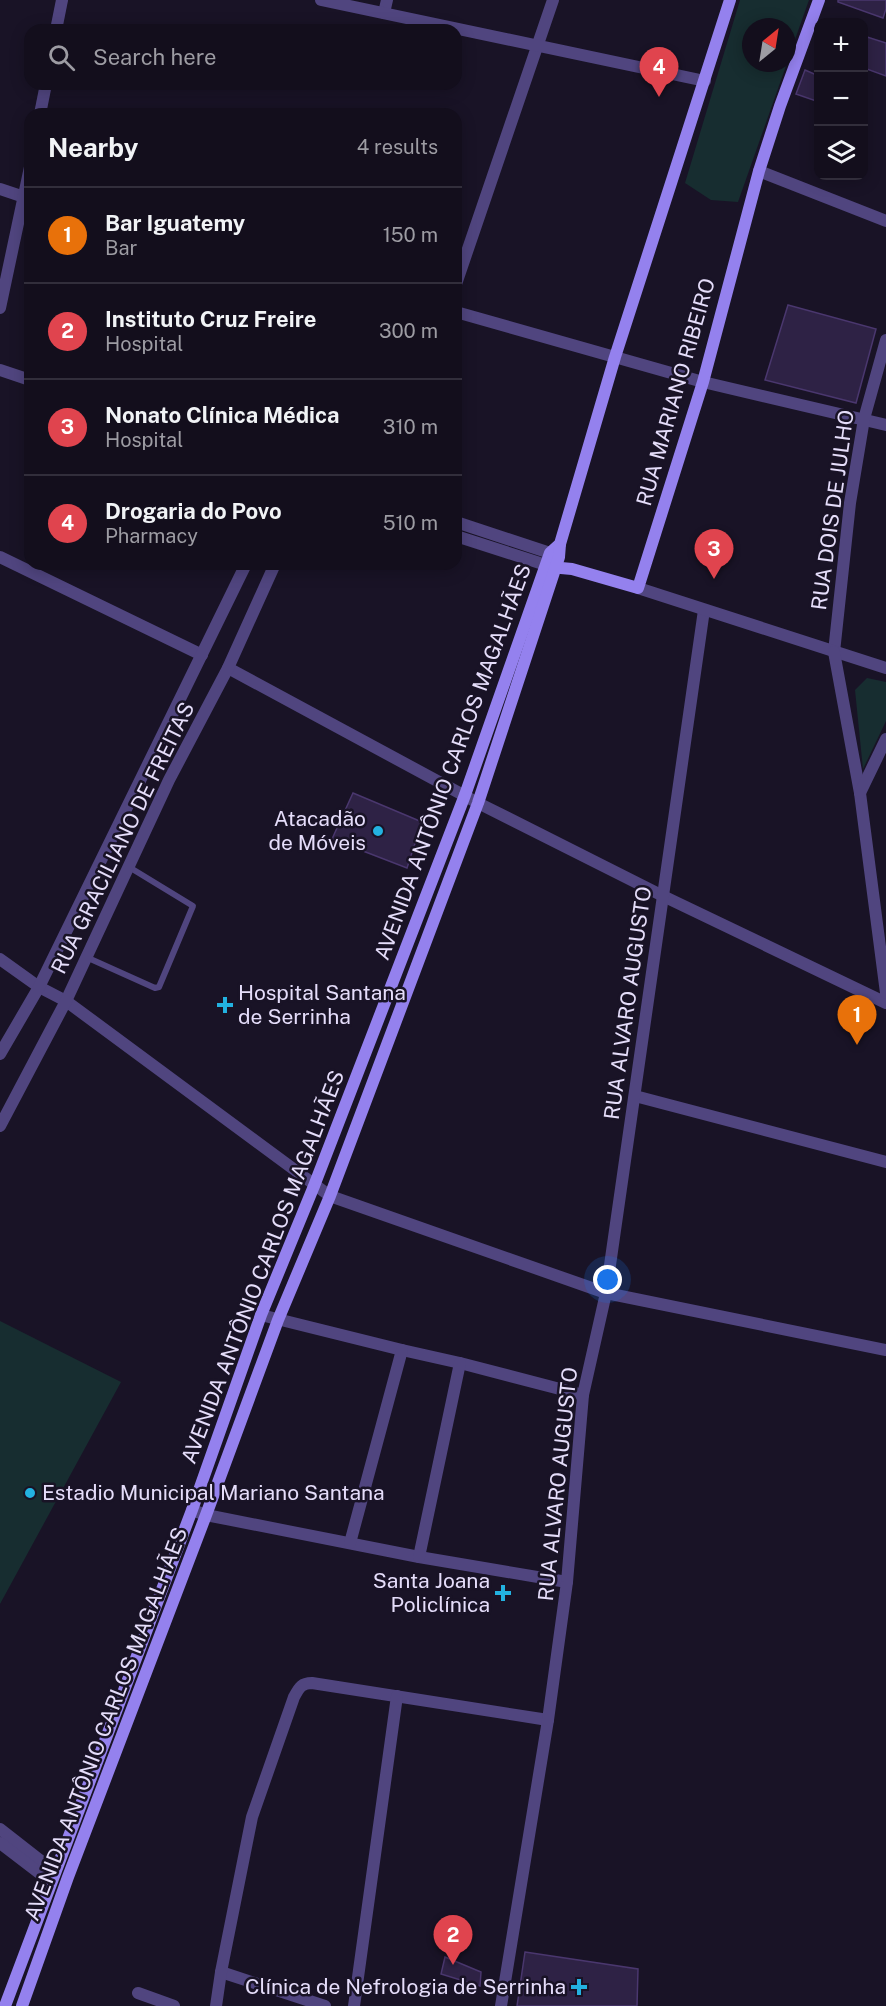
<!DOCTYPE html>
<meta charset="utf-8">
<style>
:root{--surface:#130e1c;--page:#1c1725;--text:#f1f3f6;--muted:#9d9ca3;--line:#322e3b;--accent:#0b8043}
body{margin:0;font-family:"Public Sans",sans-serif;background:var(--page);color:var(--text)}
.controls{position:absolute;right:18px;top:18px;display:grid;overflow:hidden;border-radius:12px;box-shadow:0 3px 15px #0003}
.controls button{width:54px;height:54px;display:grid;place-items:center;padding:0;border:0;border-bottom:2px solid var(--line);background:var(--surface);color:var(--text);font:30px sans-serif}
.compass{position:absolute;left:742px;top:18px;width:54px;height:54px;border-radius:50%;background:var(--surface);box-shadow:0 3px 15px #0003;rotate:30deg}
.you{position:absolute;left:608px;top:1280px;width:21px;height:21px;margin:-15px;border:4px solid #fff;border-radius:50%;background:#1a73e8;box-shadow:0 0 0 9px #1a73e833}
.badge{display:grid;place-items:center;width:39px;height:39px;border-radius:50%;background:var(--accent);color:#fff;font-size:20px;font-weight:700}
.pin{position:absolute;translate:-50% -50px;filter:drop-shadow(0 2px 3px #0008)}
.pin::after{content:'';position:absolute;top:32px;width:21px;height:18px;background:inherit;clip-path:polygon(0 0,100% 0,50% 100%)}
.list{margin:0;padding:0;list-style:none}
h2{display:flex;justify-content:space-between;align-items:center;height:78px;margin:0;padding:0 24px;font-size:26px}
h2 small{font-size:20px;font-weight:400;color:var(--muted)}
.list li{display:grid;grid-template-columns:39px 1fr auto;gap:18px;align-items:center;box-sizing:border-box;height:96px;padding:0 24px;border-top:2px solid var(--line)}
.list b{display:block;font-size:22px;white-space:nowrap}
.list p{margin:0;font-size:20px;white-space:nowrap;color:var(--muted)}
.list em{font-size:20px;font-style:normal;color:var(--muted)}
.icon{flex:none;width:33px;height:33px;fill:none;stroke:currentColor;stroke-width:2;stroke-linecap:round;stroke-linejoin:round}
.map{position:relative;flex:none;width:886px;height:2006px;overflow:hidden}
.search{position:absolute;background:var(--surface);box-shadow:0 3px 15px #0003;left:24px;top:24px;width:438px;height:66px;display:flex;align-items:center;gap:15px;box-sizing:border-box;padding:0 21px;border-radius:18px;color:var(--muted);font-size:22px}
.panel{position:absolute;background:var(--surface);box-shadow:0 3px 15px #0003;left:24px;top:108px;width:438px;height:462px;border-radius:18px}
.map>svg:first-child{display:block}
</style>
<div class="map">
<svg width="886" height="2006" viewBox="0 0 886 2006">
<rect width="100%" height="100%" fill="#191326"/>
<g fill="#172d30">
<path d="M740 0H809L787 62V27H751V63H787L738 202 711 200 685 183Z"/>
<path d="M867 678 886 682V721L863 769 855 690Z"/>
<path d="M0 1321 121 1382 0 1604Z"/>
</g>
<g fill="#2e2245" stroke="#4a376e" stroke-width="1.5">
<path d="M838 0H886V9L883 18 838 2Z"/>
<path d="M864 36 886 43V76L864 68Z"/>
<path d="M805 70 819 76V102L796 94Z"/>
<path d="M788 305 876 329 856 403 765 380Z"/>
<path d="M353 793 422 822 407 868 332 839Z"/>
<path d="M525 1952 638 1969 637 2006H517Z"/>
<path d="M445 1957 481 1972 480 1986 441 1974Z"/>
</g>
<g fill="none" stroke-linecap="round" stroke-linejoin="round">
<path stroke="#50457f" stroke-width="6" d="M86 957 155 988 159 987 193 906 129 867"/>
<g stroke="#50457f" stroke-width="12">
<path d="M384 13 387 0"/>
<path d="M759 171 886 221"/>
<path d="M0 189 30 199"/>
<path d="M456 284 553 0"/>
<path d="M456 312 703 382 886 425"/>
<path d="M0 557 202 655"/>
<path d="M834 652 850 503 864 419 886 340"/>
<path d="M228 668 478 803 663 896 886 1003"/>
<path d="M0 959 39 987 66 1001 330 1196 606 1293 886 1350"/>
<path d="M635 1096 886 1162"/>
<path d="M261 1315 402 1350 460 1363 583 1395"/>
<path d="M192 1510 206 1515 419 1557 567 1582"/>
<path d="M350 1543 402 1350"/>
<path d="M419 1557 460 1363"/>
<path d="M0 1829 55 1872"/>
<path d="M0 1843 51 1882"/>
<path d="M221 1972 325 2006"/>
<path d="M138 1993 174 2006"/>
<path d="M216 2006 221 1972 252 1817 294 1697C299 1688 301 1683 312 1683L548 1720"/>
<path d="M354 2006 397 1696"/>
<path d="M501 2006 548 1720 567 1582 583 1395 606 1293 704 610"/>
</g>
<g stroke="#50457f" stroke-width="12">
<path d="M321 0 705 81"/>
<path d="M56 30 62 0"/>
<path d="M40 114 46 84"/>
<path d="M0 308 30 167"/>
<path d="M0 370 30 380"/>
<path d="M456 522 550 553"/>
<path d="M456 536 546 565"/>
<path d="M638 588 886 668"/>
<path d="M834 652 860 793 886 993"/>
<path d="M860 793 886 739"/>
<path d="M0 1054 39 987 246 564"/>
<path d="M0 1126 66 1001 169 780 228 668 275 564"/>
</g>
<g stroke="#9481ee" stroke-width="12">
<path d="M550 567 572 569 638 588 703 382 759 171 780 106 819 0"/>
<path d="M5 2006 192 1510 261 1315 314 1186 465 795 550 553 560 544 615 357 730 0"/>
<path d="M22 2006 68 1877 206 1515 278 1320 330 1196 478 803 559 557 560 544"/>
</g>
</g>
<g fill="#23b2e1" stroke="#191326" stroke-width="2">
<circle cx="378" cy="831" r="6"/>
<path d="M222 996h6v6h6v6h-6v6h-6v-6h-6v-6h6z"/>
<circle cx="30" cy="1493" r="6"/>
<path d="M500 1584h6v6h6v6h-6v6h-6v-6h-6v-6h6z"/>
<path d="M576 1978h6v6h6v6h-6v6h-6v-6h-6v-6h6z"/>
</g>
<g text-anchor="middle" stroke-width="5" stroke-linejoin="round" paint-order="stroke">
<g font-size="21" fill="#e5ddfa" stroke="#191326">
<text transform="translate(676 392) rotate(-74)" y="7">RUA MARIANO RIBEIRO</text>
<text transform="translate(833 510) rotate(-82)" y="7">RUA DOIS DE JULHO</text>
<text transform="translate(453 762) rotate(-70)" y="7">AVENIDA ANTÔNIO CARLOS MAGALHÃES</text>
<text transform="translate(123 838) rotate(-64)" y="7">RUA GRACILIANO DE FREITAS</text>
<text transform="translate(628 1003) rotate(-82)" y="7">RUA ALVARO AUGUSTO</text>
<text transform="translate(263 1267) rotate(-69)" y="7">AVENIDA ANTÔNIO CARLOS MAGALHÃES</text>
<text transform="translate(558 1484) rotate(-84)" y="7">RUA ALVARO AUGUSTO</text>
<text transform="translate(106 1724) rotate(-69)" y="7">AVENIDA ANTÔNIO CARLOS MAGALHÃES</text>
</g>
<g font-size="21" fill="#e5ddfa" stroke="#191326" text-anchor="end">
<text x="366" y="826">Atacadão<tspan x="366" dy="24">de Móveis</tspan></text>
<text x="238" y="1000" text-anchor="start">Hospital Santana<tspan x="238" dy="24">de Serrinha</tspan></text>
<text x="42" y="1500" text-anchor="start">Estadio Municipal Mariano Santana</text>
<text x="490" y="1588">Santa Joana<tspan x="490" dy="24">Policlínica</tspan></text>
<text x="566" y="1994">Clínica de Nefrologia de Serrinha</text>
</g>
</g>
</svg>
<div class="controls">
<button>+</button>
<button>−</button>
<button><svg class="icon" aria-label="layers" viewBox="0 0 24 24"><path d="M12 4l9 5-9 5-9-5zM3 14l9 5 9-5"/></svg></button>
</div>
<svg class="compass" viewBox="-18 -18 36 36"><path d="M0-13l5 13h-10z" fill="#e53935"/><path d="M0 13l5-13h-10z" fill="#9d9ca3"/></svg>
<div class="you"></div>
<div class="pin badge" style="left:857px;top:1045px;background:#e8710a">1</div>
<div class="pin badge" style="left:453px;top:1965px;background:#e0444e">2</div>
<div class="pin badge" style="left:714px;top:579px;background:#e0444e">3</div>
<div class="pin badge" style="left:659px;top:97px;background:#e0444e">4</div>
<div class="search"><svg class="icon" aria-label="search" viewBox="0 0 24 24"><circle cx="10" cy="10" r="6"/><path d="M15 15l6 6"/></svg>Search here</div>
<section class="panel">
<h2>Nearby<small>4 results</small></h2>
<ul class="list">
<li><span class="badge" style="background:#e8710a">1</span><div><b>Bar Iguatemy</b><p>Bar</p></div><em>150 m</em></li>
<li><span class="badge" style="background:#e0444e">2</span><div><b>Instituto Cruz Freire</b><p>Hospital</p></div><em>300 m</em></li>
<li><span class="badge" style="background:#e0444e">3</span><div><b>Nonato Clínica Médica</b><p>Hospital</p></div><em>310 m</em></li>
<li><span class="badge" style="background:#e0444e">4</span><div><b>Drogaria do Povo</b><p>Pharmacy</p></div><em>510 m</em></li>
</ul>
</section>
</div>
